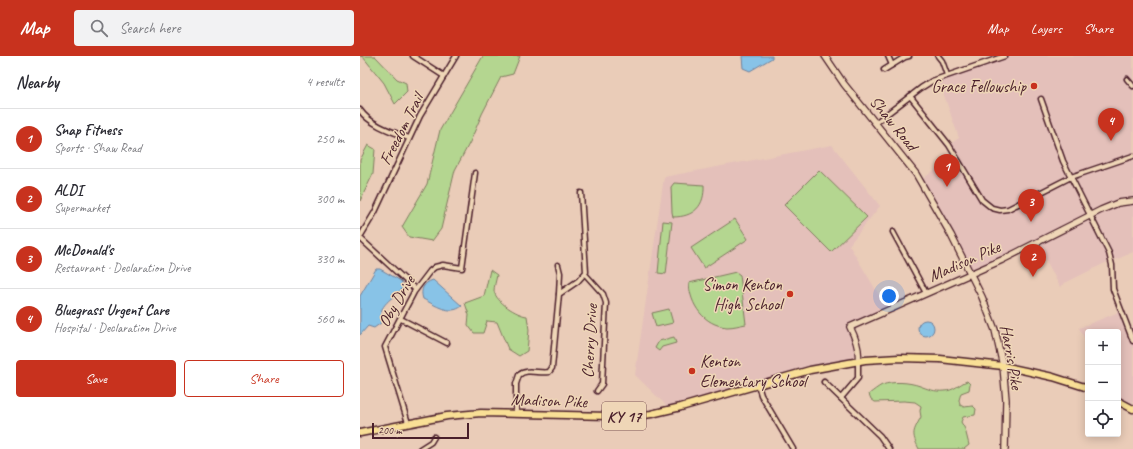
<!DOCTYPE html>
<meta charset="utf-8">
<style>
:root{--surface:#fff;--page:#f2f2f3;--text:#2b2b33;--muted:#7c7c81;--line:#e1e1e2;--accent:#c8321e}
body{margin:0;font-family:Caveat,sans-serif;background:var(--page);color:var(--text)}
.controls{position:absolute;right:12px;bottom:12px;display:grid;overflow:hidden;border-radius:4px;box-shadow:0 2px 10px #0003}
.controls button{width:36px;height:36px;display:grid;place-items:center;padding:0;border:0;border-bottom:1px solid var(--line);background:var(--surface);color:var(--text);font:20px sans-serif}
.scale{position:absolute;left:12px;bottom:10px;width:97px;box-sizing:border-box;padding-left:4px;border:2px solid #4a1f2b;border-top:0;font-size:11px;line-height:14px;white-space:nowrap;color:#4a1f2b;-webkit-text-stroke:3px #efd6b7;paint-order:stroke}
.you{position:absolute;left:529px;top:240px;width:14px;height:14px;margin:-10px;border:3px solid #fff;border-radius:50%;background:#1a73e8;box-shadow:0 0 0 6px #1a73e833}
.badge{display:grid;place-items:center;width:26px;height:26px;border-radius:50%;background:var(--accent);color:#fff;font-size:13px;font-weight:700}
.pin{position:absolute;translate:-50% -33px;filter:drop-shadow(0 1px 2px #0008)}
.pin::after{content:'';position:absolute;top:21px;width:14px;height:12px;background:inherit;clip-path:polygon(0 0,100% 0,50% 100%)}
.list{margin:0;padding:0;list-style:none}
h2{display:flex;justify-content:space-between;align-items:center;height:52px;margin:0;padding:0 16px;font-size:17px}
h2 small{font-size:13px;font-weight:400;color:var(--muted)}
.list li{display:grid;grid-template-columns:26px 1fr auto;gap:12px;align-items:center;box-sizing:border-box;height:60px;padding:0 16px;border-top:1px solid var(--line)}
.list b{display:block;font-size:15px;white-space:nowrap}
.list p{margin:0;font-size:13px;white-space:nowrap;color:var(--muted)}
.list em{font-size:13px;font-style:normal;color:var(--muted)}
.actions{display:flex;gap:8px;padding:12px 16px}
.actions a{flex:1;padding:9px 0;border:1px solid var(--accent);border-radius:4px;text-align:center;font-size:14px;color:var(--accent)}
.actions .main{background:var(--accent);color:#fff}
.icon{flex:none;width:22px;height:22px;fill:none;stroke:currentColor;stroke-width:2;stroke-linecap:round;stroke-linejoin:round}
.map{position:relative;flex:none;width:773px;height:393px;overflow:hidden}
header{display:flex;align-items:center;gap:24px;box-sizing:border-box;height:56px;padding:0 20px;background:var(--accent);color:#fff}
header strong{font-size:19px}
nav{display:flex;gap:22px;margin-inline-start:auto;font-size:14px}
.search{width:280px;height:36px;background:var(--page);display:flex;align-items:center;gap:10px;box-sizing:border-box;padding:0 14px;border-radius:4px;color:var(--muted);font-size:15px}
main{display:flex}
aside{flex:1;background:var(--surface)}
.map>svg:first-child{display:block}
</style>
<header>
<strong>Map</strong>
<div class="search"><svg class="icon" aria-label="search" viewBox="0 0 24 24"><circle cx="10" cy="10" r="6"/><path d="M15 15l6 6"/></svg>Search here</div>
<nav><a>Map</a><a>Layers</a><a>Share</a></nav>
</header>
<main>
<aside>
<h2>Nearby<small>4 results</small></h2>
<ul class="list">
<li><span class="badge">1</span><div><b>Snap Fitness</b><p>Sports · Shaw Road</p></div><em>250 m</em></li>
<li><span class="badge">2</span><div><b>ALDI</b><p>Supermarket</p></div><em>300 m</em></li>
<li><span class="badge">3</span><div><b>McDonald's</b><p>Restaurant · Declaration Drive</p></div><em>330 m</em></li>
<li><span class="badge">4</span><div><b>Bluegrass Urgent Care</b><p>Hospital · Declaration Drive</p></div><em>560 m</em></li>
</ul>
<div class="actions"><a class="main">Save</a><a>Share</a></div>
</aside>
<div class="map">
<svg width="773" height="393" viewBox="0 0 773 393">
<rect width="100%" height="100%" fill="#eaccb8"/>
<filter id="ink" filterUnits="userSpaceOnUse"><feTurbulence type="fractalNoise" baseFrequency=".025" numOctaves="2"/><feDisplacementMap in="SourceGraphic" scale="8" xChannelSelector="R" yChannelSelector="G"/><feConvolveMatrix kernelMatrix="1 2 1 2 8 2 1 2 1" color-interpolation-filters="sRGB"/></filter>
<g filter="url(#ink)">
<g fill="#e4c0ba">
<path d="M639 0H773V196L760 202 745 207 705 227 700 231 677 187 610 218 560 125 596 98 589 89 599 82 578 22Z"/>
<path d="M472 89 520 150 489 189 528 254 490 271 498 305 484 307 311 354 275 319 304 121Z"/>
<path d="M761 255 773 285V353L758 345V276H728V289L719 272Z"/>
</g>
<g fill="#b4d690" stroke="#7f7a5e">
<path d="M0 0H15L37 23 46 27 47 36 35 48 24 27 3 1Z"/>
<path d="M123 0H160L153 18 141 21 122 58 110 86 95 114 81 173 72 185 49 181 42 171 67 128 80 74Z"/>
<path d="M8 89 15 93 13 118 0 145V104Z"/>
<path d="M459 114 507 161 471 196 424 149Z"/>
<path d="M314 127 344 129C345 150 334 161 313 161L312 156 311 131Z"/>
<path d="M375 163 388 183 344 212 331 192Z"/>
<path d="M303 165 312 166 306 218 298 217Z"/>
<path d="M130 214 137 219C136 224 134 231 134 235 136 246 157 259 167 260L169 274 167 295 159 300 148 293 137 266 127 265 123 277H114L108 269 109 259 105 247 124 240Z"/>
<path d="M376 216 380 219 386 268C380 269 374 271 367 271 344 269 330 249 329 227Z"/>
<path d="M309 253 313 267 296 271 292 257Z"/>
<path d="M314 281 316 287 302 291 299 295 295 292 299 285Z"/>
<path d="M607 325 610 328 609 334 601 337 599 344 600 349 604 351 613 350 616 353 615 359 603 361 601 366 605 373 609 389 604 393H559C551 377 553 376 561 361L560 355 561 350 555 346 544 345 515 346 511 343 509 338C513 335 518 331 522 329 533 325 549 326 560 330 568 333 575 336 584 335 594 335 599 328 607 325Z"/>
</g>
<g fill="#88c3e7" stroke="#6f819c">
<path d="M382 0H412V2L390 15 383 12Z"/>
<path d="M16 213H20L41 225 44 231C34 242 16 249 21 267L14 272 8 270 0 279V240Z"/>
<path d="M73 224 102 250C90 260 75 249 63 243 60 234 63 227 73 224Z"/>
<circle cx="566" cy="272" r="8"/>
</g>
<g fill="none" stroke-linecap="round" stroke-linejoin="round">
<defs>
<g id="street">
<path d="M53 0 84 20"/>
<path d="M528 0 532 9"/>
<path d="M578 0 582 5 587 19"/>
<path d="M524 14 545 1 549 0"/>
<path d="M767 23 773 30"/>
<path d="M550 40 589 89 622 144 632 152 640 154 648 153 711 121 773 100"/>
<path d="M681 43 703 105 749 197 752 209 753 233 773 285"/>
<path d="M0 54C10 69 33 76 49 82"/>
<path d="M515 67 561 32 572 25 645 0"/>
<path d="M533 176 566 237"/>
<path d="M0 181 15 156 60 60 96 0"/>
<path d="M0 182 55 233"/>
<path d="M198 209 200 217 199 238"/>
<path d="M225 218 243 238 246 247 242 328 237 335"/>
<path d="M41 263 87 287"/>
<path d="M464 326 520 380 529 393"/>
<path d="M398 329 401 339 433 393"/>
<path d="M481 342 498 322V305"/>
<path d="M156 357V328L159 319C167 312 179 318 189 316L192 312 199 238 218 225 226 216 221 137"/>
<path d="M48 367 25 291 54 236 70 215 75 211 83 209 102 212 115 117"/>
<path d="M60 393 71 386 74 381"/>
</g>
<g id="secondary">
<path d="M465 0 484 28 556 118 591 179 622 241 635 274 643 310 646 344 645 393"/>
<path d="M498 305C500 294 495 281 490 271L642 204 741 154 758 147 773 145"/>
</g>
<g id="primary">
<path d="M758 345 773 353"/>
<path d="M0 377 87 360 121 357 248 360H278L291 358 321 351 450 314 505 304 539 302 580 303 643 310 693 321 728 332"/>
</g>
</defs>
<use href="#street" stroke="#4a1f2b" stroke-width="7"/>
<use href="#secondary" stroke="#4a1f2b" stroke-width="8"/>
<use href="#primary" stroke="#4a1f2b" stroke-width="9"/>
<use href="#street" stroke="#efd6b7" stroke-width="4"/>
<use href="#secondary" stroke="#efd6b7" stroke-width="5.5"/>
<use href="#primary" stroke="#f9df96" stroke-width="6"/>
</g>
</g>
<g fill="#c8321e" stroke="#efd6b7" stroke-width="1.5">
<circle cx="674" cy="30" r="4"/>
<circle cx="430" cy="238" r="4"/>
<circle cx="332" cy="315" r="4"/>
</g>
<g text-anchor="middle" stroke-width="3" stroke-linejoin="round" paint-order="stroke">
<rect fill="#efd6b7" stroke="#7c5655" stroke-width="1" x="242" y="346" width="44" height="28" rx="3"/>
<g font-size="16" font-weight="bold" fill="#4a1f2b">
<text x="264" y="366">KY 17</text>
</g>
<g font-size="17" fill="#4a1f2b" stroke="#efd6b7" text-anchor="end">
<text x="666" y="36">Grace Fellowship</text>
<text x="422" y="234">Simon Kenton<tspan x="422" dy="20">High School</tspan></text>
<text x="340" y="311" text-anchor="start">Kenton<tspan x="340" dy="20">Elementary School</tspan></text>
</g>
<g font-size="17" fill="#4a1f2b" stroke="#efd6b7">
<text transform="translate(534 67) rotate(51)" y="6">Shaw Road</text>
<text transform="translate(41 73) rotate(-63)" y="6">Freedom Trail</text>
<text transform="translate(604 205) rotate(-24)" y="6">Madison Pike</text>
<text transform="translate(36 245) rotate(-60)" y="6">Oby Drive</text>
<text transform="translate(229 285) rotate(-87)" y="6">Cherry Drive</text>
<text transform="translate(652 301) rotate(80)" y="6">Harris Pike</text>
<text transform="translate(189 344) rotate(2)" y="6">Madison Pike</text>
</g>
</g>
</svg>
<div class="controls">
<button>+</button>
<button>−</button>
<button><svg class="icon" aria-label="locate" viewBox="0 0 24 24"><circle cx="12" cy="12" r="6"/><path d="M12 2v4M12 18v4M2 12h4M18 12h4"/></svg></button>
</div>
<div class="scale">200 m</div>
<div class="you"></div>
<div class="pin badge" style="left:587px;top:131px">1</div>
<div class="pin badge" style="left:673px;top:221px">2</div>
<div class="pin badge" style="left:671px;top:166px">3</div>
<div class="pin badge" style="left:751px;top:85px">4</div>
</div>
</main>
